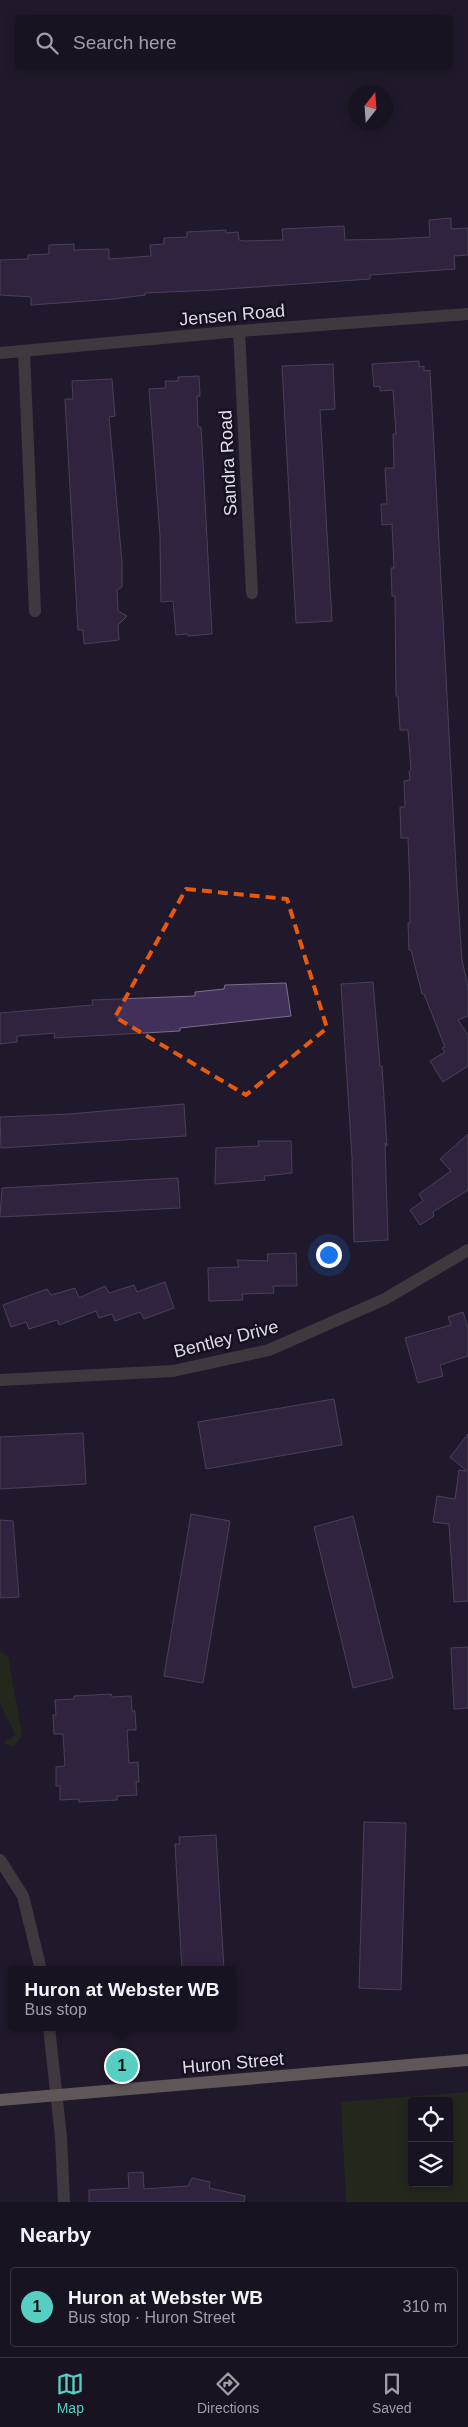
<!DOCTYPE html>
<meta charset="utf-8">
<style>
:root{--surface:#181320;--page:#211c29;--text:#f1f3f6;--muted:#9f9ea5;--line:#36323e;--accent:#57cec2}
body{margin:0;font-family:Helvetica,sans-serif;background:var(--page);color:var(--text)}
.controls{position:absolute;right:15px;bottom:15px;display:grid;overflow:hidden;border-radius:5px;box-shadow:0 2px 12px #0003}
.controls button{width:45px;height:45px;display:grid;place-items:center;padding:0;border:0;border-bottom:1px solid var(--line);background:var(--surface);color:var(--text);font:25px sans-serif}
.compass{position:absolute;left:348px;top:85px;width:45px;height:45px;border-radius:50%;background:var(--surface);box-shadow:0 2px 12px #0003;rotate:17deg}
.you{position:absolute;left:328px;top:1254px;width:18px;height:18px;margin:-12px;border:4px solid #fff;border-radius:50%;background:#1a73e8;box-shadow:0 0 0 8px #1a73e833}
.badge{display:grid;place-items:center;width:32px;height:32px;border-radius:50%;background:var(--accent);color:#111;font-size:16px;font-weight:700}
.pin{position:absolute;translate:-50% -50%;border:2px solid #fff;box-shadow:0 1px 5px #0006}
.popup{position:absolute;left:8px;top:1966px;width:228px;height:65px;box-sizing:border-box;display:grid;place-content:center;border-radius:5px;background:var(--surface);filter:drop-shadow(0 1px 4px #0005);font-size:16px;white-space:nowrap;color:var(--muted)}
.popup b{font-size:19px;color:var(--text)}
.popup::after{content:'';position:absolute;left:50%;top:100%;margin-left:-10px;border:10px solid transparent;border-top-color:var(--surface)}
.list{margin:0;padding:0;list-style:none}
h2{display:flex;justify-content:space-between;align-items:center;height:65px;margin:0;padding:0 20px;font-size:21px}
h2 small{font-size:16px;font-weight:400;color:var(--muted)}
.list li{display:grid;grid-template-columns:32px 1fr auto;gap:15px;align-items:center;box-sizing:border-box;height:80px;margin:0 10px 10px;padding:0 10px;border:1px solid var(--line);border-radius:5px}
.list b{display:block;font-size:19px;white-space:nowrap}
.list p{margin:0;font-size:16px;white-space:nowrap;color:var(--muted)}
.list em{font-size:16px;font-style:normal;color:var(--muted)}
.icon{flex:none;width:28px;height:28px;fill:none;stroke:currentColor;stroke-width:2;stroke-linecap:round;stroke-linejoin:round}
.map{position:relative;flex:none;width:468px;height:2202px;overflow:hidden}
.search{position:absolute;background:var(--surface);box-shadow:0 2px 12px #0003;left:15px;right:15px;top:15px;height:55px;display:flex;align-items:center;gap:12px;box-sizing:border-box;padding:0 18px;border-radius:5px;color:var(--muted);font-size:19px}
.sheet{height:155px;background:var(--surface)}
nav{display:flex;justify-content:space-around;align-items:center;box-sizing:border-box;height:70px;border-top:1px solid var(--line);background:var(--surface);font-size:14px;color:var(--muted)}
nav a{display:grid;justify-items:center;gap:2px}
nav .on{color:var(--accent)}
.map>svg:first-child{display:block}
</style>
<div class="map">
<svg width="468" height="2202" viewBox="0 0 468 2202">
<rect width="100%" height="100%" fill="#20192b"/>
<g fill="#26380a" fill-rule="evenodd">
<path d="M0 1652 8 1656 22 1736 14 1746 3 1743 16 1735 0 1704Z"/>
<path d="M468 2092V2202H346L341 2102ZM412 2101H449V2183H412Z"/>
</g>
<g fill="#43305a" stroke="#787086">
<path d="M451 218V229L468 228V255L454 256 455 269 370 275V279L213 290 145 293V295L114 299 31 305V297L0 295V260L28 259V255L49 254V245L74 244V250L109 249V259L151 256 150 245 164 244V238L187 237V232L226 230V233L238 232 239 240 243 241 283 240 282 229 344 226 345 240 393 239 430 237 429 220Z"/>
<path d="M419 361V367L424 366V371L430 370 457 887 462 960 468 987V1016L458 1020 468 1035V1066L443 1082 430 1061 445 1052 442 1048 445 1047 424 994H422L411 950H409L408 923H410V890L408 838H401L400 807H405L404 781 410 780 409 771 411 770 408 730H400L398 696H396L395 596H392L391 568H394L392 524 382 525 381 504H387L385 468H394L393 434H396L393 390 380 391V386L374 387 372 364Z"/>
<path d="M333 364 335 409 320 410 332 621 296 623 282 366Z"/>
<path d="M199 376 200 396H197L198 427H201L202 443 212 634 188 636V634L176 635 173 601 161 602 160 536 149 389 166 388 165 381H178V377Z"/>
<path d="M112 379 115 416 109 417 122 562V587L117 590 118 611 127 616 118 625 119 640 84 644 83 630H78L65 399H73L72 381Z"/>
<path d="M373 982 380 1066H382L387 1146 385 1143 388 1240 354 1242 352 1158 341 984Z"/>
<path d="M286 983 291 1016 180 1028V1031L54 1038 55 1033 17 1036V1042L0 1044V1013L93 1005 92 1000 195 996V992L224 989 225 985Z"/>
<path d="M184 1104 186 1136 1 1148 0 1117 69 1114Z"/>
<path d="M468 1134V1190L433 1212 434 1216 420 1225 410 1210 423 1201 419 1194 451 1171 440 1159Z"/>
<path d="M258 1141H291L292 1173 264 1176 265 1180 215 1184 216 1148 259 1146Z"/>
<path d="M178 1178 180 1208 0 1217 2 1188Z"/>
<path d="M296 1253 297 1286H273L274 1293 242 1294 243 1300 209 1301 208 1268 239 1267 237 1260 268 1261 267 1254Z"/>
<path d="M165 1282 174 1308 144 1319 140 1312 115 1321 112 1314 99 1318 96 1311 59 1325 57 1320 29 1329 26 1322 11 1327 3 1305 47 1289 51 1295 75 1288 79 1298 105 1286 109 1293 134 1285 137 1292Z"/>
<path d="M463 1312 468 1328V1356L440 1365 443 1376 418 1383 405 1338 451 1325 448 1317Z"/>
<path d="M334 1399 342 1445 206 1469 198 1422Z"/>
<path d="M83 1433 86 1484 0 1489V1437Z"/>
<path d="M468 1434V1601L454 1602 449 1524 433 1522 437 1496 455 1499 459 1470 467 1471 450 1457Z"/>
<path d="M191 1514 230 1521 203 1683 164 1676Z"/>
<path d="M353 1516 393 1678 353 1688 314 1527Z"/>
<path d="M0 1520 13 1521 19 1597 0 1598Z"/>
<path d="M468 1647V1708L454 1709 451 1648Z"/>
<path d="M111 1694 112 1697 131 1696 132 1711H135L136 1730H127L129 1763 138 1762 139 1782H136L137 1795 117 1796V1800L79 1802V1799L60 1800V1786H56V1767L65 1766 63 1734H54L53 1715H56L55 1700 74 1699V1696Z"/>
<path d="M364 1822 406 1823 401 1990 359 1988Z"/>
<path d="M216 1835 224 1970H182L175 1844H180L179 1837Z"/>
<path d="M143 2172 144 2189 188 2186 192 2178 210 2182 209 2188 245 2196 244 2202H89V2190L129 2188 128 2173Z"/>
</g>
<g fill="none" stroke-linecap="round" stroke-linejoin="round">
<g stroke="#645e55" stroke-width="12">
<path d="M239 331 252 593"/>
<path d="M24 352 35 611"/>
<path d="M0 353 239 331 468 314"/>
<path d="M0 1380 173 1371 269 1350 385 1299 468 1250"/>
<path d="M0 1860 23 1896 41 1970"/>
<path d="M49 2027 61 2137 64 2202"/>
</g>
<path stroke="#ac9f8d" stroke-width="12" d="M0 2100 468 2060"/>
</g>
<path d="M0 0H468V2202H0ZM186 889 287 899 327 1028 246 1095 115 1017Z" fill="#20192b" fill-opacity=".55" fill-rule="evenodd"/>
<path fill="none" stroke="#e8590c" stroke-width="4" stroke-dasharray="10 6" stroke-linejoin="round" d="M186 889 287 899 327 1028 246 1095 115 1017Z"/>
<g text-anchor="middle" stroke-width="5" stroke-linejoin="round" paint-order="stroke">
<g font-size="18" fill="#dfdbe7" stroke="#171021">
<text transform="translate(232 315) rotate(-5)" y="6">Jensen Road</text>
<text transform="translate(228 463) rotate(-93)" y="6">Sandra Road</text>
<text transform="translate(226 1339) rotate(-14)" y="6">Bentley Drive</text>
<text transform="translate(233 2063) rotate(-5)" y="6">Huron Street</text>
</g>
</g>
</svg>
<div class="controls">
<button><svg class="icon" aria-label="locate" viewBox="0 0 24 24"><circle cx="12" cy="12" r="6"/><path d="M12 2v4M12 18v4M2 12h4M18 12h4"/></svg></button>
<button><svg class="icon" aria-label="layers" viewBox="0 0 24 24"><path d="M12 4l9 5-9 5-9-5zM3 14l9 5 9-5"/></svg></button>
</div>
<svg class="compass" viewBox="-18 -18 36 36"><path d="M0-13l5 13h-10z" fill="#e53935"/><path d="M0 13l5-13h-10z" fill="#9f9ea5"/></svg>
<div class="you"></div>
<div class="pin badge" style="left:122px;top:2066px">1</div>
<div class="popup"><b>Huron at Webster WB</b>Bus stop</div>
<div class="search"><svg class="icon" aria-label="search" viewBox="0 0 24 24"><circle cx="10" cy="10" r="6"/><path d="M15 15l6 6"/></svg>Search here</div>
</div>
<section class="sheet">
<h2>Nearby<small></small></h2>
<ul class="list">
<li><span class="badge">1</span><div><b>Huron at Webster WB</b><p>Bus stop · Huron Street</p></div><em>310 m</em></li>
</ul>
</section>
<nav>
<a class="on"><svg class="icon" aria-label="map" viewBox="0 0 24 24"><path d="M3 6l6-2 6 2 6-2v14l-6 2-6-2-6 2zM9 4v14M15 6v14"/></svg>Map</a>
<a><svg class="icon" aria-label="directions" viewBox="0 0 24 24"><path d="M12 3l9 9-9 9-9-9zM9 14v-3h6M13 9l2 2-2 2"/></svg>Directions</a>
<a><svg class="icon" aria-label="saved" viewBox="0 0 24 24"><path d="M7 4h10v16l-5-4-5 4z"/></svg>Saved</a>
</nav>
